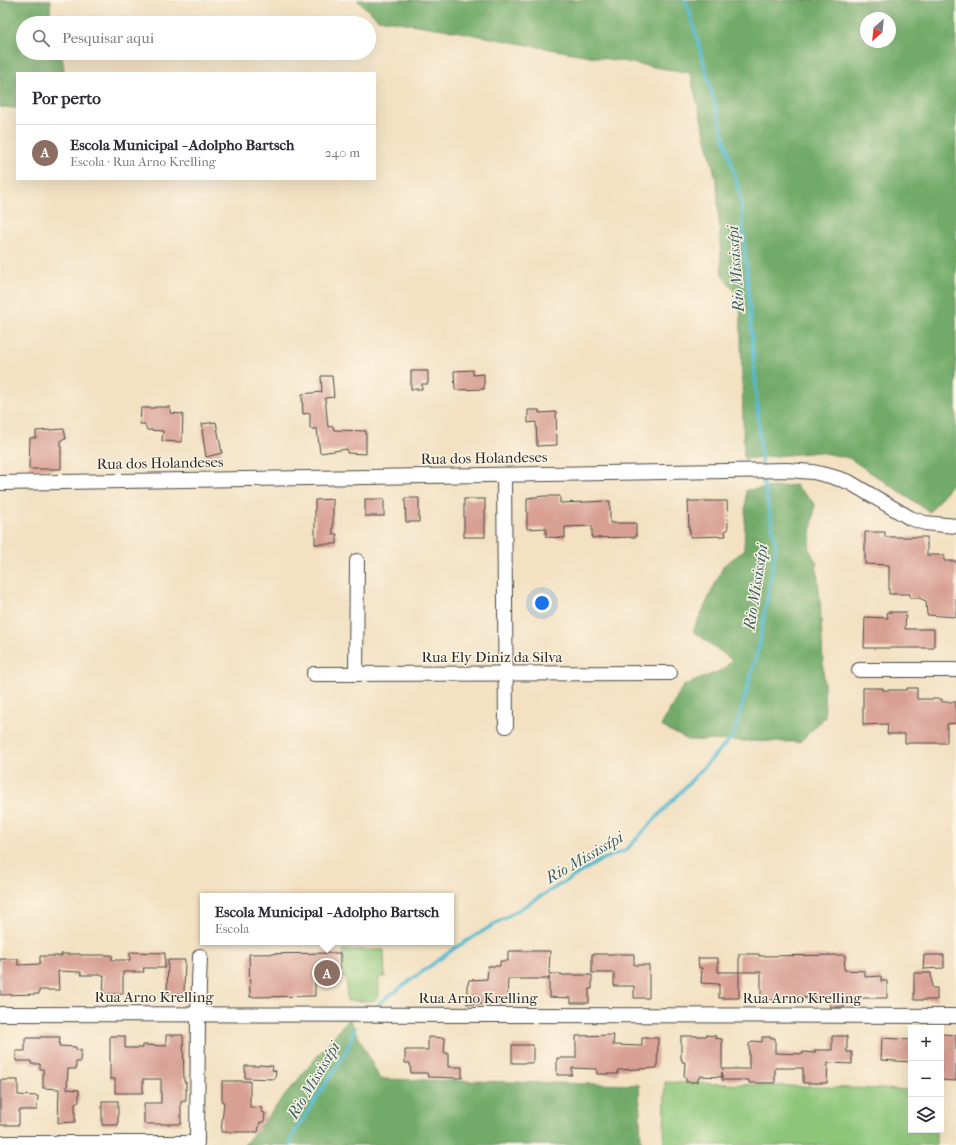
<!DOCTYPE html>
<html lang="pt">
<meta charset="utf-8">
<style>
:root{--surface:#fff;--page:#f7f7f7;--text:#2b2b33;--muted:#7c7c81;--line:#e1e1e2;--accent:#b5179e}
body{margin:0;font-family:"IM FELL French Canon",serif;background:var(--page);color:var(--text)}
.controls{position:absolute;right:12px;bottom:12px;display:grid;overflow:hidden;border-radius:0px;box-shadow:0 4px 16px #0002}
.controls button{width:36px;height:36px;display:grid;place-items:center;padding:0;border:0;border-bottom:1px solid var(--line);background:var(--surface);color:var(--text);font:20px sans-serif}
.compass{position:absolute;left:860px;top:12px;width:36px;height:36px;border-radius:50%;background:var(--surface);box-shadow:0 4px 16px #0002;rotate:207deg}
.you{position:absolute;left:542px;top:603px;width:14px;height:14px;margin:-10px;border:3px solid #fff;border-radius:50%;background:#1a73e8;box-shadow:0 0 0 6px #1a73e833}
.badge{display:grid;place-items:center;width:26px;height:26px;border-radius:50%;background:var(--accent);color:#fff;font-size:13px;font-weight:700}
.pin{position:absolute;translate:-50% -50%;border:2px solid #fff;box-shadow:0 1px 4px #0006}
.popup{position:absolute;left:200px;top:893px;width:254px;height:52px;box-sizing:border-box;display:grid;place-content:center;border-radius:0px;background:var(--surface);filter:drop-shadow(0 1px 3px #0005);font-size:13px;white-space:nowrap;color:var(--muted)}
.popup b{font-size:15px;color:var(--text)}
.popup::after{content:'';position:absolute;left:50%;top:100%;margin-left:-8px;border:8px solid transparent;border-top-color:var(--surface)}
.list{margin:0;padding:0;list-style:none}
h2{display:flex;justify-content:space-between;align-items:center;height:52px;margin:0;padding:0 16px;font-size:17px}
h2 small{font-size:13px;font-weight:400;color:var(--muted)}
.list li{display:grid;grid-template-columns:26px 1fr auto;gap:12px;align-items:center;box-sizing:border-box;height:56px;padding:0 16px;border-top:1px solid var(--line)}
.list b{display:block;font-size:15px;white-space:nowrap}
.list p{margin:0;font-size:13px;white-space:nowrap;color:var(--muted)}
.list em{font-size:13px;font-style:normal;color:var(--muted)}
.icon{flex:none;width:22px;height:22px;fill:none;stroke:currentColor;stroke-width:2;stroke-linecap:round;stroke-linejoin:round}
.map{position:relative;flex:none;width:956px;height:1145px;overflow:hidden}
.search{position:absolute;background:var(--surface);box-shadow:0 4px 16px #0002;left:16px;top:16px;width:360px;height:44px;display:flex;align-items:center;gap:10px;box-sizing:border-box;padding:0 14px;border-radius:22px;color:var(--muted);font-size:15px}
.panel{position:absolute;background:var(--surface);box-shadow:0 4px 16px #0002;left:16px;top:72px;width:360px;height:108px;border-radius:0px}
.map>svg:first-child{display:block}
</style>
<div class="map">
<svg width="956" height="1145" viewBox="0 0 956 1145">
<rect width="100%" height="100%" fill="#fcf5e5"/>
<filter id="ink" filterUnits="userSpaceOnUse"><feTurbulence type="fractalNoise" baseFrequency=".025" numOctaves="2"/><feDisplacementMap in="SourceGraphic" scale="8" xChannelSelector="R" yChannelSelector="G"/><feConvolveMatrix kernelMatrix="1 2 1 2 8 2 1 2 1" color-interpolation-filters="sRGB"/></filter>
<filter id="wash" filterUnits="userSpaceOnUse"><feTurbulence type="fractalNoise" baseFrequency=".012" numOctaves="4" result="noise"/><feDisplacementMap in="SourceGraphic" scale="16" xChannelSelector="R" yChannelSelector="G"/><feGaussianBlur stdDeviation="0.9" result="paint"/><feColorMatrix in="noise" values="0 0 0 0 0 0 0 0 0 0 0 0 0 0 0 0 0 1.4 0 .05"/><feComposite in="paint" operator="in"/></filter>
<g filter="url(#wash)">
<rect width="100%" height="100%" fill="#f3e1c2"/>
<g fill="#8dc679" stroke="#5c7852">
<path d="M343 950H384L385 977H379V996L373 1001H347L346 977H343Z"/>
<path d="M665 1082 911 1090V1130H936V1145H664Z"/>
</g>
<g fill="#72ab69" stroke="#4e6b4a" fill-rule="evenodd">
<path d="M0 0H51L50 11 53 23H23V53H61L64 68 63 73H17V108L0 107Z"/>
<path d="M357 0H956V483H952L930 512 849 458 819 452 744 459 740 298 722 275 717 183 690 73 561 51 443 29 378 19ZM866 18H890V42H866Z"/>
<path d="M795 485 815 504 809 549 816 562 820 599 824 684 825 717 800 742 688 740 661 726 683 686 724 669 732 660 693 631 724 565 744 551 746 490Z"/>
<path d="M349 1018 380 1079 639 1085 641 1145H244Z"/>
</g>
<g fill="none" stroke-linecap="round" stroke-linejoin="round">
<g stroke="#52bad0" stroke-width="3.5">
<path d="M685 0 688 6 741 198 762 468"/>
<path d="M378 1004 455 948 601 860 626 850 734 735 759 646 776 546 762 474"/>
<path d="M290 1145 293 1135 346 1052 355 1028"/>
</g>
</g>
<g id="blocks">
<g fill="#d89f93">
<path d="M473 370V375L484 374V389L455 390 454 371Z"/>
<path d="M411 371H428V384H422V389H411Z"/>
<path d="M321 376H332L334 397 325 398 328 427 333 426 334 430 366 431V454L347 453V449L320 453 317 429H310V413L303 414 302 394 322 392Z"/>
<path d="M155 407H170V413L183 414 182 442 162 441 163 431 147 430 145 424H140L141 408H155Z"/>
<path d="M528 410H539V413L556 412 557 445 537 446 536 422 528 423Z"/>
<path d="M216 422 222 453 206 457 202 430H203L202 424Z"/>
<path d="M64 429 66 439 61 440V469H29L30 438H36V431Z"/>
<path d="M544 496H560V503L610 501V523H636V537L592 538V526L565 527V538L546 537V528L527 529V498Z"/>
<path d="M405 498H419V522H406Z"/>
<path d="M333 499V534H337V544H315V500Z"/>
<rect x="365" y="499" width="19" height="17"/>
<rect x="464" y="499" width="21" height="38"/>
<path d="M688 501H727L728 530H725L726 536 690 537V530H689Z"/>
<path d="M865 532H885V537H927V555H944V561H956V617L927 615 926 601 919 598H910V594H889V565L865 564Z"/>
<path d="M887 612H906L905 629H934V648H864L865 617 888 618Z"/>
<path d="M863 688H883V690H907V688H917V699H942V702H956V723L947 724V743H905V734H887L888 724 863 725Z"/>
<path d="M508 951H550L549 974H562V975H592V989H589V1003H571V998L549 997V977V979H508L507 998H502V1004H467V985H468L469 980 487 979 488 966H500V961H508Z"/>
<path d="M130 952 165 953V968H143L144 972H123V994H103L104 975H81V972L58 971 59 990H39V994L0 995V959H18V965L40 964V956H62L61 954H80V955H112V960H130Z"/>
<path d="M340 953V969L315 970V996L250 997 249 954Z"/>
<path d="M592 954H634V965H649V998H634V986H614V973H592Z"/>
<path d="M739 954H759V956L845 955 844 970 865 971V977L881 976V981H887V998H844V1007H830V998H804V997H781V1000H761V972H739Z"/>
<path d="M924 955H944V968L923 969Z"/>
<path d="M698 958H718V972H739V998H719V984L701 983 702 968H699Z"/>
<path d="M168 960H185L184 994H167Z"/>
<path d="M914 973H931L932 988H937V1000H914Z"/>
<path d="M941 1034 956 1035V1081L941 1080Z"/>
<path d="M166 1035H183L184 1082H186V1101H181V1124H144V1103H161V1079H143V1093H115V1079H110V1036H125V1048H143V1045L166 1046Z"/>
<path d="M614 1035 613 1045 642 1046V1038H658L657 1068 618 1070V1074H597V1069L572 1068V1075H557V1058H576V1036Z"/>
<path d="M706 1035 716 1036 715 1038 722 1039V1069H749V1044L754 1041 762 1042V1037H771V1038H775V1053L803 1054V1052L815 1053V1050H832V1036H847V1052H852V1064L828 1063 827 1083H803V1068H775V1083H749V1080H722V1072V1077L700 1076V1078H698V1082H686V1078L684 1077 685 1062H682V1059H681V1036H706Z"/>
<path d="M40 1037H60L59 1046 76 1047V1050H81L80 1062H76V1069H68L67 1089 79 1090V1102L75 1103V1122L58 1123 59 1089 43 1088V1069H40V1064H31V1061H16V1051H25V1038H40Z"/>
<path d="M428 1037 445 1038 444 1053H448V1067H462V1078L428 1077 427 1073H411L410 1063H405V1050H428Z"/>
<path d="M882 1038 911 1040V1062L881 1060Z"/>
<rect x="512" y="1045" width="21" height="18"/>
<path d="M259 1065 273 1066 272 1070 276 1071 275 1079 245 1078V1066H259Z"/>
<path d="M0 1080H18V1095L38 1096 37 1110H19V1125H0Z"/>
<path d="M222 1081H250V1107L262 1108 261 1112 265 1113 264 1122H260L258 1132H221L224 1102H222Z"/>
<rect x="102" y="1101" width="16" height="24"/>
</g>
</g>
</g>
<g filter="url(#ink)">
<use href="#blocks" fill-opacity="0" stroke="#494642" stroke-width="1"/>
<g fill="none" stroke-linecap="round" stroke-linejoin="round">
<defs>
<g id="street">
<path d="M504 475 506 726"/>
<path d="M0 483 787 470 813 472 830 476 849 482 910 518 925 523 956 526"/>
<path d="M859 670H956"/>
<path d="M314 674 670 673"/>
<path d="M356 674 357 561"/>
<path d="M0 1014 956 1016"/>
<path d="M0 1143H197L198 1014 200 956"/>
</g>
</defs>
<use href="#street" stroke="#494642" stroke-width="16"/>
<use href="#street" stroke="#fff" stroke-width="14"/>
</g>
</g>
<g text-anchor="middle" stroke-width="3" stroke-linejoin="round" paint-order="stroke">
<g font-size="15" fill="#2b2b2b" stroke="#fcf5e5">
<text transform="translate(484 458) rotate(-1)" y="5">Rua dos Holandeses</text>
<text transform="translate(160 463) rotate(-1)" y="5">Rua dos Holandeses</text>
<text x="492" y="662">Rua Ely Diniz da Silva</text>
<text x="154" y="1002">Rua Arno Krelling</text>
<text x="478" y="1003">Rua Arno Krelling</text>
<text x="802" y="1003">Rua Arno Krelling</text>
</g>
<g font-size="16" font-style="italic" fill="#395d65" stroke="#fcf5e5">
<text transform="translate(735 269) rotate(-94)" y="6">Rio Mississípi</text>
<text transform="translate(755 587) rotate(-81)" y="6">Rio Mississípi</text>
<text transform="translate(584 857) rotate(-30)" y="6">Rio Mississípi</text>
<text transform="translate(313 1080) rotate(-59)" y="6">Rio Mississípi</text>
</g>
</g>
</svg>
<div class="controls">
<button>+</button>
<button>−</button>
<button><svg class="icon" aria-label="layers" viewBox="0 0 24 24"><path d="M12 4l9 5-9 5-9-5zM3 14l9 5 9-5"/></svg></button>
</div>
<svg class="compass" viewBox="-18 -18 36 36"><path d="M0-13l5 13h-10z" fill="#e53935"/><path d="M0 13l5-13h-10z" fill="#7c7c81"/></svg>
<div class="you"></div>
<div class="pin badge" style="left:327px;top:973px;background:#8d6e63">A</div>
<div class="popup"><b>Escola Municipal - Adolpho Bartsch</b>Escola</div>
<div class="search"><svg class="icon" aria-label="search" viewBox="0 0 24 24"><circle cx="10" cy="10" r="6"/><path d="M15 15l6 6"/></svg>Pesquisar aqui</div>
<section class="panel">
<h2>Por perto<small></small></h2>
<ul class="list">
<li><span class="badge" style="background:#8d6e63">A</span><div><b>Escola Municipal - Adolpho Bartsch</b><p>Escola · Rua Arno Krelling</p></div><em>240 m</em></li>
</ul>
</section>
</div>
